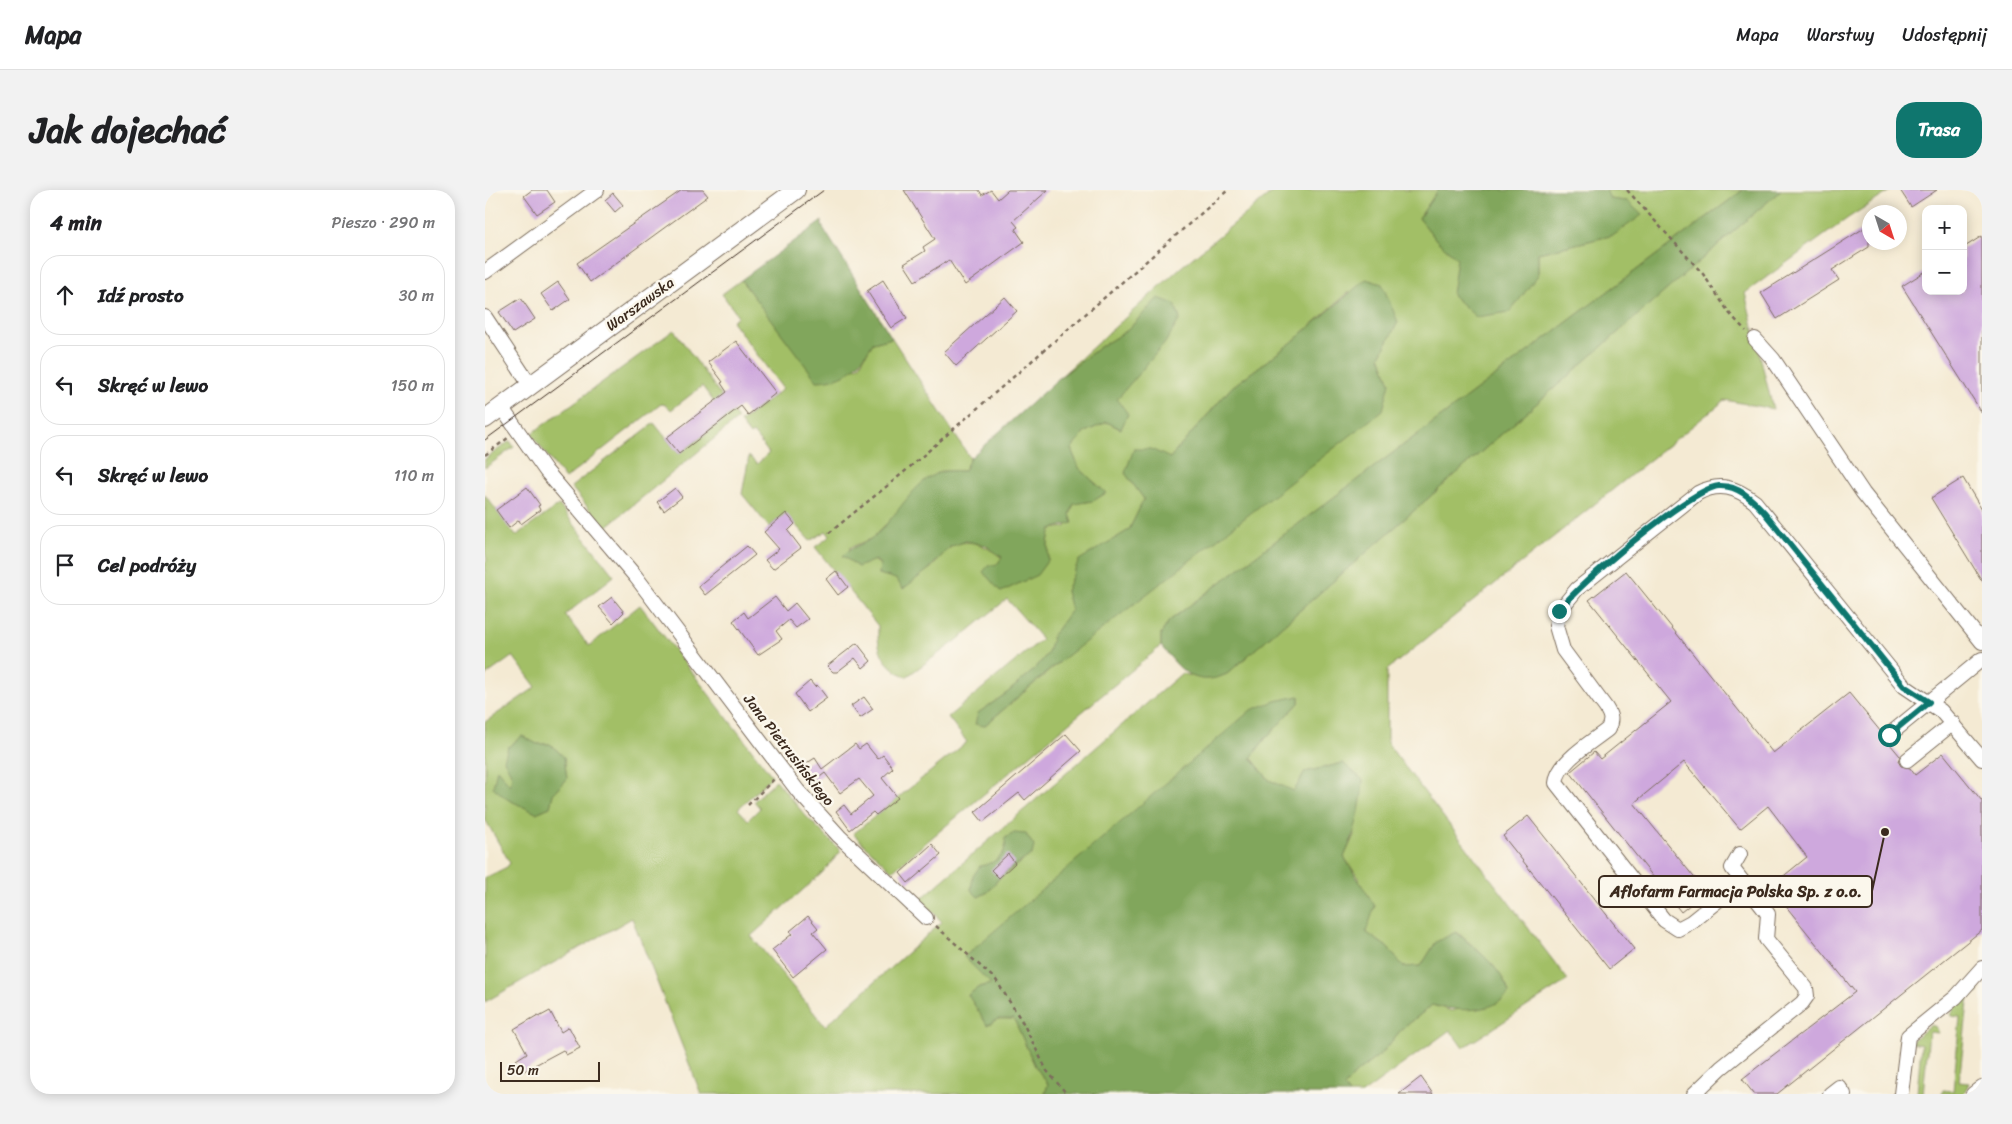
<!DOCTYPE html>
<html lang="pl">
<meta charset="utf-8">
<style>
:root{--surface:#fff;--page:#f2f2f2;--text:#202124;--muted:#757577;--line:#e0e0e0;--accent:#0f766e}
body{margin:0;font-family:Sriracha,sans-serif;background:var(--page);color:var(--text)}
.controls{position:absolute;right:15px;top:15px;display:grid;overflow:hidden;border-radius:10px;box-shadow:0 2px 12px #0003}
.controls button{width:45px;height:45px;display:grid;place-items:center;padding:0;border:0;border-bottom:1px solid var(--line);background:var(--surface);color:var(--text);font:25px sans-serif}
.compass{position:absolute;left:1377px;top:15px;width:45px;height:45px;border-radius:50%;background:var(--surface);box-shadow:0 2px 12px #0003;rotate:141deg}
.scale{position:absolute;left:15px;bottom:12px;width:100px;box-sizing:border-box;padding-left:5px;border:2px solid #3b2a1e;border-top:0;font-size:14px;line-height:18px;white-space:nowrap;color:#3b2a1e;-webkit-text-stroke:4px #fbf7ec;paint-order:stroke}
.stop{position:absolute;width:15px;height:15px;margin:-11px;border:4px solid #0f766e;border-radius:50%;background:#fff}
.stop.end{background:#0f766e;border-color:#fff;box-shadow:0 1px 5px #0008}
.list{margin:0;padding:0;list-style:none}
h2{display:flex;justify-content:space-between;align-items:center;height:65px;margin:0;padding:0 20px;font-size:21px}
h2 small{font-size:16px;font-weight:400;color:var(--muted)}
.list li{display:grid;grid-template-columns:32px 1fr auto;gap:15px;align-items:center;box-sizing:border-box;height:80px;margin:0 10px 10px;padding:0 10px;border:1px solid var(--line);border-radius:20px}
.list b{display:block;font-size:19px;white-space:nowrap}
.list em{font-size:16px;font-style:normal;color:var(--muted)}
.icon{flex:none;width:28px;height:28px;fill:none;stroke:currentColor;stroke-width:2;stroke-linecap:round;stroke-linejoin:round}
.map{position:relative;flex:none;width:1497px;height:904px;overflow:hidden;border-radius:20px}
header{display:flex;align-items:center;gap:30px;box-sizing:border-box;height:70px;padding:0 25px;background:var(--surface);border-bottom:1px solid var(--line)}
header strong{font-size:24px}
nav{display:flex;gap:28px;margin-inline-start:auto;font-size:18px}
.intro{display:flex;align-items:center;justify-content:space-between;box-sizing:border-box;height:120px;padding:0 30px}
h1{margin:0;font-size:35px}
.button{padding:12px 22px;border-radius:20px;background:var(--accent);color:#fff;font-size:18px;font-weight:700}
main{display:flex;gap:30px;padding:0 30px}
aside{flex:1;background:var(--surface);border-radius:20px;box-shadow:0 2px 12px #0003}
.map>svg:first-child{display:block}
</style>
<header>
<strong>Mapa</strong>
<nav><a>Mapa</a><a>Warstwy</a><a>Udostępnij</a></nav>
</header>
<div class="intro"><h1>Jak dojechać</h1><a class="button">Trasa</a></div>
<main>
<aside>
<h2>4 min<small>Pieszo · 290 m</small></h2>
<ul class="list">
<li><svg class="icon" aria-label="ahead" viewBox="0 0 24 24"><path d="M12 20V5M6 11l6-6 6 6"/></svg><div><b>Idź prosto</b></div><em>30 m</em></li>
<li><svg class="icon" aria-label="left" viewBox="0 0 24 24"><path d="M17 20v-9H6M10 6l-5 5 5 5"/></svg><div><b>Skręć w lewo</b></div><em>150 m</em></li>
<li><svg class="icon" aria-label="left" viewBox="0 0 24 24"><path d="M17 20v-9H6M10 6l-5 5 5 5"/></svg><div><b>Skręć w lewo</b></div><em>110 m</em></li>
<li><svg class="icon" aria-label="arrive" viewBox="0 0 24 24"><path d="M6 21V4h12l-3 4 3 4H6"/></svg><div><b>Cel podróży</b></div></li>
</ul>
</aside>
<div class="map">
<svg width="1497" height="904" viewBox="0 0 1497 904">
<rect width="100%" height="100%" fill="#fbf7ec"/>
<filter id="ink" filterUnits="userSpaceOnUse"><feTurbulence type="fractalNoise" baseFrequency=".02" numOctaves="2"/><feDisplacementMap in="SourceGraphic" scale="10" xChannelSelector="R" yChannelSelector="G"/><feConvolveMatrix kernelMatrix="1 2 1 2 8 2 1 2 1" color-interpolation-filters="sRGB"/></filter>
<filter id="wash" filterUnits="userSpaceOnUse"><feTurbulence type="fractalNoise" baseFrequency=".0096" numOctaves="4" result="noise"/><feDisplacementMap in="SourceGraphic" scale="20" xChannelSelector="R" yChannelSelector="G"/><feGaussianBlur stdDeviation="1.12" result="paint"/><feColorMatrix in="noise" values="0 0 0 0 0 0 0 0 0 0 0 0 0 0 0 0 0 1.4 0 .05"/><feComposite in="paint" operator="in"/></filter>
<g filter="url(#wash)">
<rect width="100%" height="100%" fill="#f4ead3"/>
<g fill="#a2bf66" stroke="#6e7442" fill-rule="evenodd">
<path d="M790 0H953L934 28 953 52 973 68 967 105 1053 85V63L1129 45 1142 11 1125 10 1121 0H1258L684 431 676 444V456L407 681 368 644 482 552 463 527 557 449 522 409 471 451 421 487C398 474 392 462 393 436L330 357 345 346 341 341 325 351 301 324 284 337 257 304 264 266 272 274 284 263 268 243 265 245 255 232 298 199 247 131 253 126 237 104 256 90 332 190 374 176 388 153 407 148 485 268 479 281H456L436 294 415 320 386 349 364 358 395 374 394 384C410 389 428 389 443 380 449 377 454 368 459 363 478 344 498 353 517 368L512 374 503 376 516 402 552 384 563 370V352L566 339 581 337 589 314 608 311 621 303 594 278 586 259 600 242 622 232 635 239 632 209 650 185 673 108 643 140 615 157 574 188 695 78ZM864 102 913 132 895 166 905 193 499 536 493 523 522 503 550 479 563 463 568 445 587 420 581 401 594 371 644 340 659 309 640 283 666 259 684 269 747 197 806 153Z"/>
<path d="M1296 0H1407L1363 28 1260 103 1288 219 1240 210 902 480V551L905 557 1083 790 978 858 965 840 877 904H864L858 897 871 883 897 863 915 841 947 815 967 821 1024 803C1017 778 991 759 972 742L951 752 936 776 918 777 902 757 881 742 874 688 859 667 869 645 858 573 820 582 809 602 784 590 766 567 780 549 814 513V506L479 767 506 794 494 797 483 805C495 821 510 829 529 829L550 876 563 894 560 904H216L147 728 0 812V688L22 677 25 673 0 629V532L51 497 28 466 0 486V373L2 370 0 361V305L31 346 74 315 129 386 80 425 104 456 155 415 287 586 253 619 263 630 275 618 269 611 291 590 319 624 356 661 337 683 266 746 340 836 457 732 436 709 697 483C712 489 727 490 742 484ZM37 546 52 554H65L79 567 82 589 68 604 65 617 51 623 37 615 12 580 25 595ZM541 644 545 652 537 672 515 687 503 702 493 707 506 674 518 664 521 655Z"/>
<path d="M189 140 253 229 120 338 86 297 169 233 194 264 241 228 217 196 186 220 181 215 176 214 80 289 46 244Z"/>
<path d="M25 251 29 257 0 278V269Z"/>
<path d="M1492 795 1494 798 1493 803 1484 804 1474 892 1484 893 1479 904H1457L1458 900 1468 901 1475 827 1466 826C1468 815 1482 800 1492 795Z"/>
<path d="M1446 835 1451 837 1454 843 1444 842 1438 904H1432L1436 855 1427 853V851Z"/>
</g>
<g fill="#81a65b" stroke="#5e683c">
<path d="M953 0H1121L1125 9 1142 11 1157 25 1129 45 1053 63V85L1025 122 991 127 967 105 972 68 953 52 934 28Z"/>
<path d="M1258 0H1296L742 484C709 499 695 479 676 456V444L684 431Z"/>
<path d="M337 31V36L407 148 388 153C373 177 362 190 332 191L256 90Z"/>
<path d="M881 89 897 94 913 132 895 166 905 193 898 220 567 478 499 536 490 534 493 523 522 503 550 479 563 463 568 445 586 420 581 401 594 370 644 340 659 309 640 283 649 259H666L685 268 747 197 806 153Z"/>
<path d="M673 108 690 114 695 129 680 153 632 209 643 224 636 239 622 232 600 242 586 259 594 278 621 303 608 311 589 314 585 324 588 333 566 339 563 352V370L552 385 516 402 498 382 503 376 513 374 517 367 500 355 481 351 465 357 443 380 418 399 411 389 394 384 395 374 390 370 373 377 358 366C366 356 376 356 387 348 410 331 428 290 456 282 463 280 473 281 479 281L485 268 574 188 615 157 643 140Z"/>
<path d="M814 506V513L780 549 766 568 784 590 809 601 820 582 858 573 878 590C876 619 871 641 859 667L890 716 881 742 902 757 919 777 936 776 951 752 971 742C991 759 1017 778 1024 803 1007 825 971 821 947 815L915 841 897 863 871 883 859 897 864 904H560L563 894 550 876 529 829H514L502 835 483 805 494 797 506 794 479 767 766 520 790 511Z"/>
<path d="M37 546 52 554H65L79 567 82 589 68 604 65 617 51 623 22 609 8 597 12 579 25 595 27 586 19 570 23 557Z"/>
<path d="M529 643 541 644 549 656 547 664 515 687 503 702 493 707 486 700 488 686 495 676C511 673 523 665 520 648Z"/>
</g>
<g id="blocks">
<g fill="#cea8dd">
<path d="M47 0H62L70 12 52 24 39 6Z"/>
<path d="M197 0H218L223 6 105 92 92 73Z"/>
<path d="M419 0H494L497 5 506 0 513 9 523 0H563L528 31 533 37 530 39 539 52 480 95 464 70 430 91 419 74 440 61 438 57 450 49Z"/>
<path d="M1415 0H1452L1426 17Z"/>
<path d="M128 3 138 15 130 22 120 10Z"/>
<path d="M1384 35V57L1347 80 1354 90 1292 129 1276 103Z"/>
<path d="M1497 46V223L1417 96 1441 81V101H1478V58Z"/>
<path d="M398 90 422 128 406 138 382 101Z"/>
<path d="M73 92 85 109 68 121 56 104Z"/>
<path d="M520 107 532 121 471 176 459 162Z"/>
<path d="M36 108 50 129 28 143 14 122Z"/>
<path d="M251 151 291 203 263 225 256 216 194 264 181 248 242 202 236 193 238 192 223 172Z"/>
<path d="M1478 288 1497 320V391L1446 308Z"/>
<path d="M42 297 55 315 53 316 55 320 36 334 34 330 24 338 11 320Z"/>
<path d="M190 298 197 307 179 321 172 312Z"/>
<path d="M301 323 310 334 303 341 316 358 288 379 280 370 294 359 279 342Z"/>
<path d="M262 356 270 365 220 405 213 396Z"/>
<path d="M351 381 363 397 353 405 341 389Z"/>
<path d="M1141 381 1288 563 1364 503 1396 542 1397 550 1405 554 1415 566 1413 571 1416 576 1425 578 1430 585 1458 563 1497 611V740L1292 904H1269L1257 889 1370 802 1287 699 1297 691 1295 689 1322 667 1283 616 1255 639 1199 572 1149 613 1221 702 1196 722 1085 582 1109 562 1115 569 1186 512 1104 410Z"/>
<path d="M127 407 139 422 128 433 114 417Z"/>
<path d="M290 407 301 421 310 413 323 429 311 438 304 430 291 441 297 449 273 465 248 431 259 422 263 428Z"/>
<path d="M372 453 386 471 378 478 370 468 352 482H348L342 476Z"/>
<path d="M325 491 330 497 332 495 342 508 323 522 310 504Z"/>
<path d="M379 507 388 519 375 528 366 516Z"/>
<path d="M581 544 596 561 540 610 534 603 498 632 490 622Z"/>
<path d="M370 554 374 559 381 554 393 569 398 565 408 578 397 588 413 608 391 625 388 622 365 640 351 621 359 615 366 624 388 606 374 589 355 603 340 583 327 593 316 577 330 568 337 579Z"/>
<path d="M1043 626 1149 759 1124 779 1018 646Z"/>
<path d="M447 654 456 665 423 693 415 683Z"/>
<path d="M523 664 530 673 514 688 506 680Z"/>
<path d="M323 726 333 738 328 742 342 759 308 787 287 760 307 744 305 741Z"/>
<path d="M65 821 76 842 84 837 95 858 81 865 78 860 37 882 31 870 42 863 29 839 53 825 54 827Z"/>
<path d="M936 887 948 904H914Z"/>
</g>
</g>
</g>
<g filter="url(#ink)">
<use href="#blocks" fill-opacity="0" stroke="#7c6d5d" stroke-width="1"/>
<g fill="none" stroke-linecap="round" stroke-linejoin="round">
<defs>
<g id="minor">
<path d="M0 82 112 0"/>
<path d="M0 127 45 195"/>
<path d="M1270 149 1288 169 1378 303 1497 452"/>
<path d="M16 217 61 281 151 387 313 601 354 646 441 728"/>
<path d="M1404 545 1497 469"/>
<path d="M1422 570 1468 533"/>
<path d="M1256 692 1206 732 1193 739 1179 730 1071 593C1072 572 1107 552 1123 539 1127 530 1126 526 1121 518L1078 460 1071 436 1074 421 1092 399 1213 303C1235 292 1251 297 1270 312L1419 496 1456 521 1497 569"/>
<path d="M1209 904 1236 878 1317 813 1322 806 1321 798 1281 749 1283 724 1247 678 1255 664"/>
<path d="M1345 904 1354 897 1359 904"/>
<path d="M1416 904 1423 846 1471 807 1497 778"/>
<path d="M1488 904 1497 897"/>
</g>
<path id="major" d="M0 229 311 0"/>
</defs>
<use href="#minor" stroke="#7c6d5d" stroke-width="16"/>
<use href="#major" stroke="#7c6d5d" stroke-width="20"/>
<g stroke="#7c6d5d" stroke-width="2.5" stroke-dasharray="4 4" stroke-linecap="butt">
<path d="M1142 0 1218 84 1245 124 1261 141"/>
<path d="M0 265 23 248"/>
<path d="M344 343 418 283 743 0"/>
<path d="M263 615 289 589"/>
<path d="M451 736 511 790 538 833 562 881 582 904"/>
</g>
<use href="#minor" stroke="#fff" stroke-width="14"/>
<use href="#major" stroke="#fff" stroke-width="18"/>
<path stroke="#3b2a1e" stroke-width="1" d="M0 250 339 0"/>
</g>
</g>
<g fill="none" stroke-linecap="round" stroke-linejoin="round" filter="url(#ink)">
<path stroke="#0f766e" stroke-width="6" d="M1074 421C1089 397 1208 297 1234 296 1253 295 1267 309 1279 322L1419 496 1444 512 1404 545"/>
</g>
<g text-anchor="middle" stroke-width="5" stroke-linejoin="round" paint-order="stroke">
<g font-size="15" fill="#3b2a1e" stroke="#fbf7ec">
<text transform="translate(155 114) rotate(-36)" y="5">Warszawska</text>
<text transform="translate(304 560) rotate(52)" y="5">Jana Pietrusińskiego</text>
</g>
</g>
<path fill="none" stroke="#3b2a1e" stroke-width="2" d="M1400 642L1387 701"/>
<circle fill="#3b2a1e" stroke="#fbf7ec" stroke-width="2" cx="1400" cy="642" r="5"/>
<rect fill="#fbf7ec" stroke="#3b2a1e" stroke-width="2" x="1114" y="686" width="273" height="31" rx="5"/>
<g font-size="16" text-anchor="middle" font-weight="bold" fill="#3b2a1e">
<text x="1251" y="707">Aflofarm Farmacja Polska Sp. z o.o.</text>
</g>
</svg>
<div class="controls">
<button>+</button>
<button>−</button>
</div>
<svg class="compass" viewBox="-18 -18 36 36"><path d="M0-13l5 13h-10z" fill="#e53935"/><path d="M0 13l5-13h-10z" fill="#757577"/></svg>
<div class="scale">50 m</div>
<div class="stop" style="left:1404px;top:545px"></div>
<div class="stop end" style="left:1074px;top:421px"></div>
</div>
</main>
